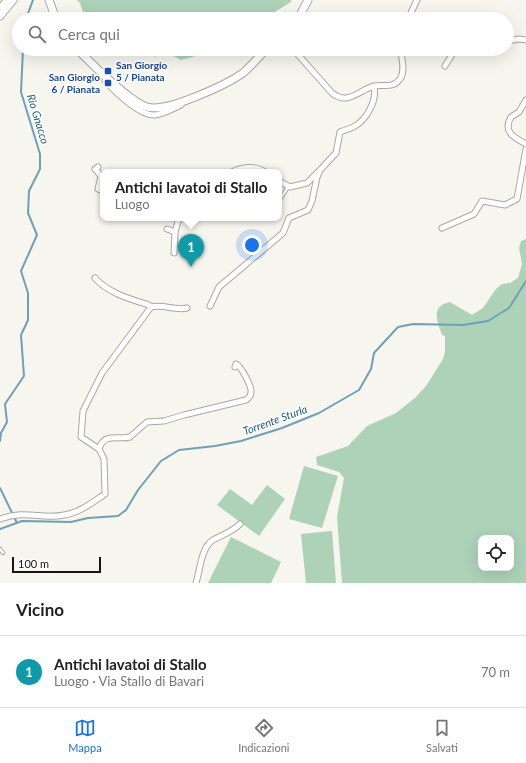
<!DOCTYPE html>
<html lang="it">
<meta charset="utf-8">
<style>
:root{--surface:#fff;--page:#f2f2f2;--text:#222;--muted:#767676;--line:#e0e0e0;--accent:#1a73e8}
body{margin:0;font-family:Lato,sans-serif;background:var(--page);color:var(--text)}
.controls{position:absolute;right:12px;bottom:12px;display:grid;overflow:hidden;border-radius:8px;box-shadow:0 4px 16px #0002}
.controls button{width:36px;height:36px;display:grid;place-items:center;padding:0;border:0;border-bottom:1px solid var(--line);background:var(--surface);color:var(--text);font:20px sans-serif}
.scale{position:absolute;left:12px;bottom:10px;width:89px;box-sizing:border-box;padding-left:4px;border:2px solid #161513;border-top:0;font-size:11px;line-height:14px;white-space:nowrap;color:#161513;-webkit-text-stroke:3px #fff;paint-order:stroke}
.you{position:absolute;left:252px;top:245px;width:14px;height:14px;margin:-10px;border:3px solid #fff;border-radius:50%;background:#1a73e8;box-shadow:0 0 0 6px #1a73e833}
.badge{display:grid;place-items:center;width:26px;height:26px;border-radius:50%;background:var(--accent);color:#fff;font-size:13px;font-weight:700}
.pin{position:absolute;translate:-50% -33px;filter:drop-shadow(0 1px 2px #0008)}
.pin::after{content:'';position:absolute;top:21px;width:14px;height:12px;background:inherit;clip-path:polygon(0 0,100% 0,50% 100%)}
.popup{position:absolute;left:100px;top:169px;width:182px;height:52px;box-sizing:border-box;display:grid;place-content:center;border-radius:8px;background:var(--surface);filter:drop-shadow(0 1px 3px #0005);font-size:13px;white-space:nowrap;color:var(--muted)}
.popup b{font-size:15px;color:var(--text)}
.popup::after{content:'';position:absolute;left:50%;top:100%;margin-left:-8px;border:8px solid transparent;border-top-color:var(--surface)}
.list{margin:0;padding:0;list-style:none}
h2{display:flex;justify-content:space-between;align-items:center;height:52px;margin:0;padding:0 16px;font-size:17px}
h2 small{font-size:13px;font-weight:400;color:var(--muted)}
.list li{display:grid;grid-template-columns:26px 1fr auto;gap:12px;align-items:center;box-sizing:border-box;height:72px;padding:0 16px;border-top:1px solid var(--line)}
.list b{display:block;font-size:15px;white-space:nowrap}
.list p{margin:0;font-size:13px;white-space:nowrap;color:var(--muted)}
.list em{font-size:13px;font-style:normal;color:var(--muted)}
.icon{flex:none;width:22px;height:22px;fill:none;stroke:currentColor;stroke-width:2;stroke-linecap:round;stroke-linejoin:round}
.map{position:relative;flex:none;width:526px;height:583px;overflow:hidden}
.search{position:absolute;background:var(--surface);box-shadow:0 4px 16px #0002;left:12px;right:12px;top:12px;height:44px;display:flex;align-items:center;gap:10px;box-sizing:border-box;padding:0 14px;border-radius:22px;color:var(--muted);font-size:15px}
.sheet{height:124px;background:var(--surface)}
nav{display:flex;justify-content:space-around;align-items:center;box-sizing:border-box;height:56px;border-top:1px solid var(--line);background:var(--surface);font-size:11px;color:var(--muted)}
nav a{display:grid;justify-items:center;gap:2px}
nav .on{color:var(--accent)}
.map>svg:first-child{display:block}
</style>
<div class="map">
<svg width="526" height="583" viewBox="0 0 526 583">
<rect width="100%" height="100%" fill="#f6f5ee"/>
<g fill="#add2b8" fill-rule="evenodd">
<path d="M77 0H291V2L263 19H85L80 3Z"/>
<path d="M148 49H222L181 60 162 50 155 57Z"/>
<path d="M526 239V583H342L337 517 344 478 339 472 317 465 316 457 348 446 367 426 396 413 415 398 426 386 443 359 445 352V336L442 335C437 321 430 306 450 302L472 315 483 308 496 289 502 284 510 283 518 278 522 264 519 248 521 241ZM481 538H511V568H481Z"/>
<path d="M304 466 338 476 322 528 289 519Z"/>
<path d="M267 485 285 499 259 536 217 505 230 489 252 505Z"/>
<path d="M332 531 336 583H306L301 534Z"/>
<path d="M231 537 281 562 271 583H208Z"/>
</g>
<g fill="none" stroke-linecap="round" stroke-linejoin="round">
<g stroke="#70a0b6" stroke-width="2">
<path d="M26 19 33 0"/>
<path d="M0 441 1 433 7 422 5 404 24 376 21 335 28 320V293L21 271 37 235 28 213 29 191 40 169V154L21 92 23 49"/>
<path d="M0 488 17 523"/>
<path d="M0 529 22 521 71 522 88 518 118 516 126 510 138 490 161 461 179 450 215 446 241 441 282 428 319 413 359 390 371 369 374 353 398 327 413 324 463 325 488 321 509 308 526 281"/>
</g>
<defs>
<g id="lane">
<path d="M279 201 288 187"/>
<path d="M0 549 3 553"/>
</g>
<g id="street">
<path d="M0 7 7 0"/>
<path d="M408 19 417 0"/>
<path d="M507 41 519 39 526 40"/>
<path d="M293 49 332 93C348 106 359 90 374 86 383 84 393 89 400 79 406 71 401 58 401 49"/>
<path d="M445 66 453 53 457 51 488 49"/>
<path d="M108 78 105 81C115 92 140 116 155 115 164 114 174 108 181 105"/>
<path d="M526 100 519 112 511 117C502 132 515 138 526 144"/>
<path d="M98 167 95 169 101 176 98 189 103 191"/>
<path d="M232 172C241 167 256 165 265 172"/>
<path d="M279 181 290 187 307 183 318 172"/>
<path d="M442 228 474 214 482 201 505 205 517 199 526 149"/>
<path d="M167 229 175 232"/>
<path d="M174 253 175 232 179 218"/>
<path d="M95 278C108 293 130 299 149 305L151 307"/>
<path d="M210 306 219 287 283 233 289 218 308 210 312 201 317 177 320 170 336 153 340 132C345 130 350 129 355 126 366 120 377 101 374 88L372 87"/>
<path d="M99 449C104 432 119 440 130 437L147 422 164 421 184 415 246 400C249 398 251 396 251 392 252 387 241 366 236 364L235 367"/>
<path d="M0 519C27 509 41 520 64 515 79 513 93 502 105 494L104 459 99 449 81 437 83 411 102 373 151 307C164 304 175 311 187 308"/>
<path d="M196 583C200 571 201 547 213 540 222 535 232 532 240 524"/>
</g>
<g id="secondary">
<path d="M49 0 56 19"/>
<path d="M0 16 13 0"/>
<path d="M298 19 308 0"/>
<path d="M77 49C92 64 128 101 147 107 166 113 226 85 243 73 251 66 259 57 266 49"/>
</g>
</defs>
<use href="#lane" stroke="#a9a8a2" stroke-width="4.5"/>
<use href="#street" stroke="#a9a8a2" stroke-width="7"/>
<use href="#secondary" stroke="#a9a8a2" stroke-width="9"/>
<use href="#lane" stroke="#fff" stroke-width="2.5"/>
<use href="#street" stroke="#fff" stroke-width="5"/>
<use href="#secondary" stroke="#fff" stroke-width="7"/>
</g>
<g fill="#1a4fb4" stroke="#fff" stroke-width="1.5">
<rect x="104" y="67" width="8" height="8" rx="2"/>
<rect x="104" y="79" width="8" height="8" rx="2"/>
</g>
<g text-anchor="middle" stroke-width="3.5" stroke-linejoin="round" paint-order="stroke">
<g font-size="10" font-weight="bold" fill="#164399" stroke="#fff" text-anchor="start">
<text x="116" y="69">San Giorgio<tspan x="116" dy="12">5 / Pianata</tspan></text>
<text x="100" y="81" text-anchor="end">San Giorgio<tspan x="100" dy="12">6 / Pianata</tspan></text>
</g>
<g font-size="11" font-style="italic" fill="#225e77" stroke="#fff">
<text transform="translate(38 119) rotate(73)" y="4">Rio Gnacco</text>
<text transform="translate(275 420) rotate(-20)" y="4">Torrente Sturla</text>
</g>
</g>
</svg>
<div class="controls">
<button><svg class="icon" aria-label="locate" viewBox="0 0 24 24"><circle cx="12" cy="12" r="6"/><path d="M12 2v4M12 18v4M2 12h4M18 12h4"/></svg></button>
</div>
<div class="scale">100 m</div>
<div class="you"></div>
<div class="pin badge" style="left:191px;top:267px;background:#0f9aa8">1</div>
<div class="popup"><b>Antichi lavatoi di Stallo</b>Luogo</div>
<div class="search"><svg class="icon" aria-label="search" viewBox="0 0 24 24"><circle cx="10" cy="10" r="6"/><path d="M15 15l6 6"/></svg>Cerca qui</div>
</div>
<section class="sheet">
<h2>Vicino<small></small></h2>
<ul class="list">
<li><span class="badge" style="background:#0f9aa8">1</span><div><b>Antichi lavatoi di Stallo</b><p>Luogo · Via Stallo di Bavari</p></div><em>70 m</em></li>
</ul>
</section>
<nav>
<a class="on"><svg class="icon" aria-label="map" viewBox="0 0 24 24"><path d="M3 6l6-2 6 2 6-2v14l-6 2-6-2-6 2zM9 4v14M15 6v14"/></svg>Mappa</a>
<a><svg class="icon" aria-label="directions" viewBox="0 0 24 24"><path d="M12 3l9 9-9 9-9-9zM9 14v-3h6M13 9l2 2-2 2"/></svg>Indicazioni</a>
<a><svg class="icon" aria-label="saved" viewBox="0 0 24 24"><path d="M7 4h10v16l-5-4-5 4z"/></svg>Salvati</a>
</nav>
